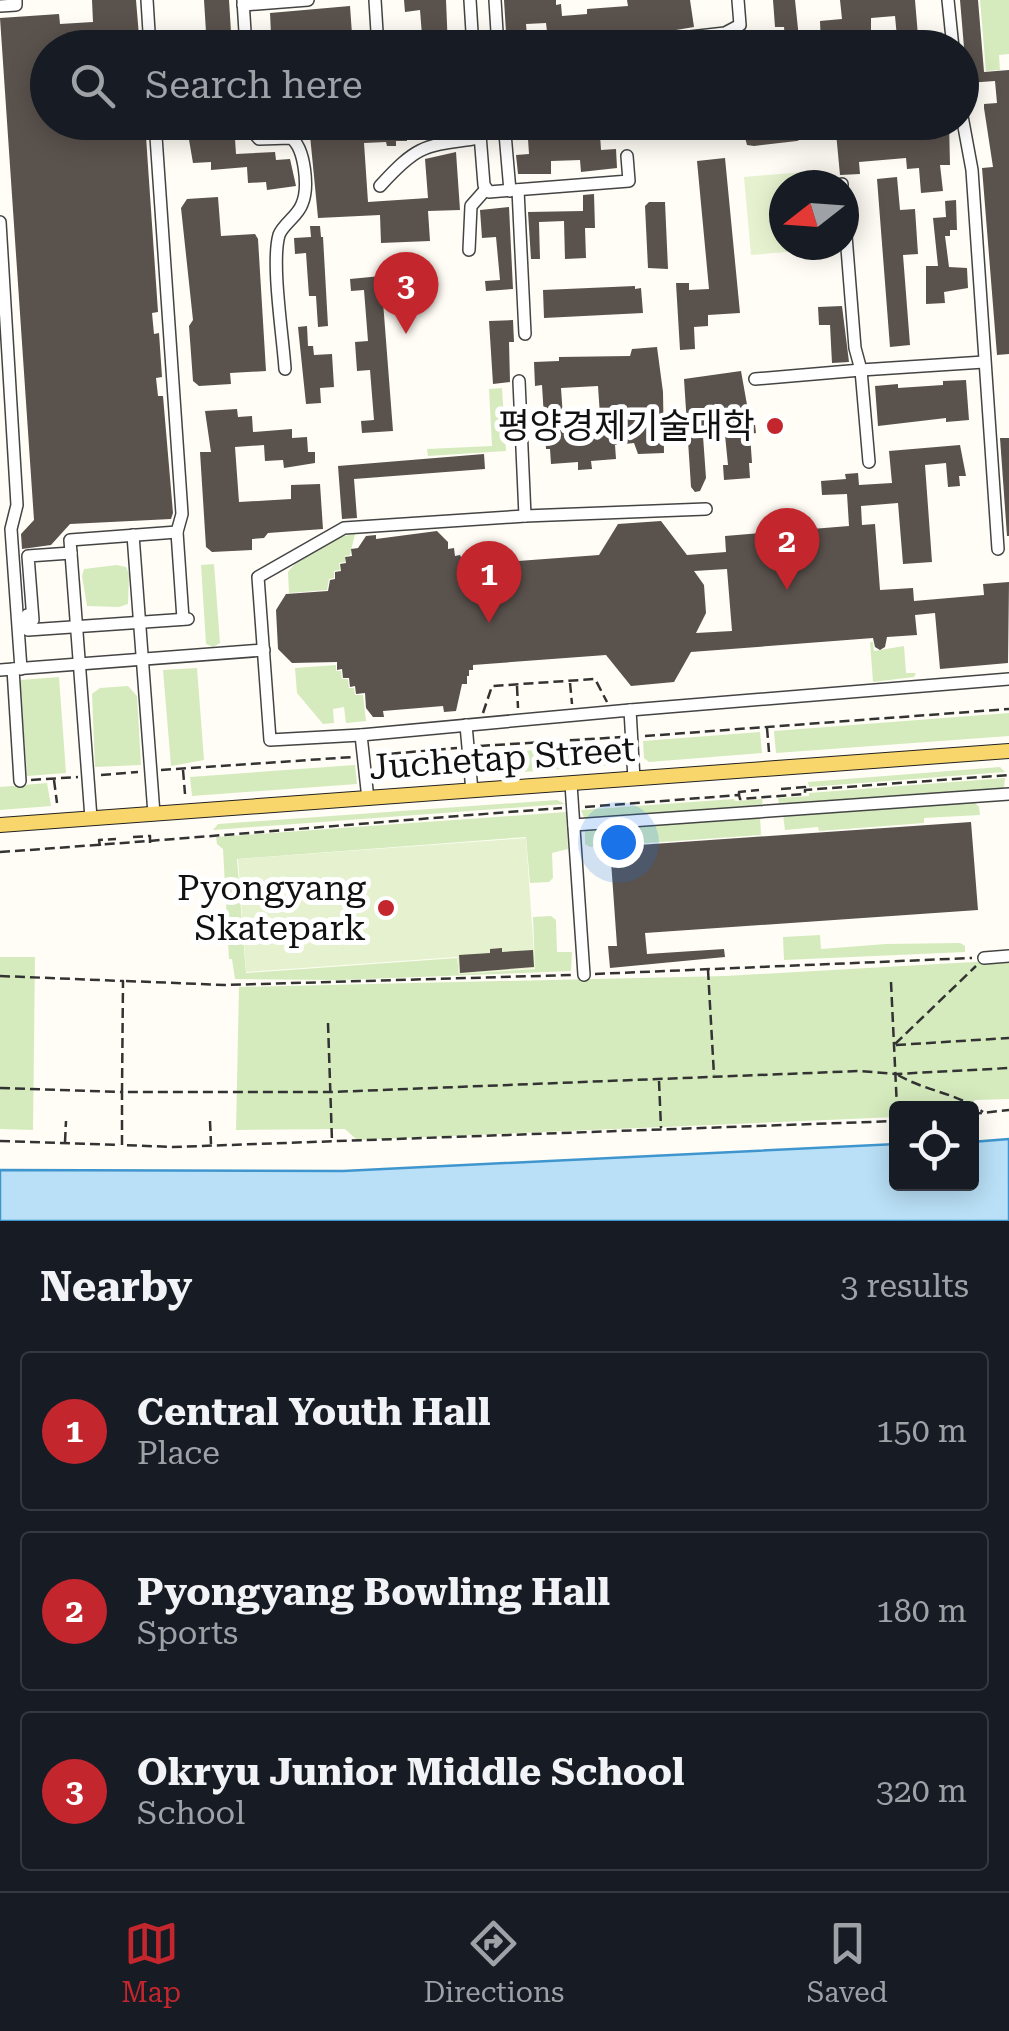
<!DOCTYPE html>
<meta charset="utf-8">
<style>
:root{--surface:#171b24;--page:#20242c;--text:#f1f3f6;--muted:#9ea1a6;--line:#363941;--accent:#c4262e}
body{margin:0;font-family:"Roboto Serif","Noto Sans KR",serif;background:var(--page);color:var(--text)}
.controls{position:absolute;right:30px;bottom:30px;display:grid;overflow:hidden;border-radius:10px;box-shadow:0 5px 25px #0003}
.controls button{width:90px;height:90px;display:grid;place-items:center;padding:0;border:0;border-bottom:2px solid var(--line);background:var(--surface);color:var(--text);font:50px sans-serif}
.compass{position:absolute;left:769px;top:170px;width:90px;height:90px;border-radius:50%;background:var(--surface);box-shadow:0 5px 25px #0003;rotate:253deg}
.you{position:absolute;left:618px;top:842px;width:35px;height:35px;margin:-25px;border:8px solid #fff;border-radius:50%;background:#1a73e8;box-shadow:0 0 0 15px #1a73e833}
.badge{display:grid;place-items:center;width:65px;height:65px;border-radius:50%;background:var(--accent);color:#fff;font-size:32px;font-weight:700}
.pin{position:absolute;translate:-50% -82px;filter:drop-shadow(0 2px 5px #0008)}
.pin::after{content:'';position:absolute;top:52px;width:35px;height:30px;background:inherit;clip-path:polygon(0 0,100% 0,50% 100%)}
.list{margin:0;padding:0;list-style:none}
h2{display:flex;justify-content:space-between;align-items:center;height:130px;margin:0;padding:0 40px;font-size:42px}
h2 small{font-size:32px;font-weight:400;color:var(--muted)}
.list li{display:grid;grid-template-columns:65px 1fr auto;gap:30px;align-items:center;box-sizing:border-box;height:160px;margin:0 20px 20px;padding:0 20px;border:2px solid var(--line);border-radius:10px}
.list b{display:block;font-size:38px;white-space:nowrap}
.list p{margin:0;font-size:32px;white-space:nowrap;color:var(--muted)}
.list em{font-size:32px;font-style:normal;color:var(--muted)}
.icon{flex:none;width:55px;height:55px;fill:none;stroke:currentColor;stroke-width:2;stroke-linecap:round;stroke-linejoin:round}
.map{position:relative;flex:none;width:1009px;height:1221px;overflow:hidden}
.search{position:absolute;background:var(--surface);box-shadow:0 5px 25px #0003;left:30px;right:30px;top:30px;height:110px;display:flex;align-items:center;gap:25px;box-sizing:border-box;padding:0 35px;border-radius:55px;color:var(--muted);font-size:38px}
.sheet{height:670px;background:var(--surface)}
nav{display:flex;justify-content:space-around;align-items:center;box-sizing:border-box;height:140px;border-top:2px solid var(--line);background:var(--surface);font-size:28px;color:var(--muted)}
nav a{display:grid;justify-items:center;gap:5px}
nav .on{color:var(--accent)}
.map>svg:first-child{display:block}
</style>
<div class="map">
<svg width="1009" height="1221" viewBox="0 0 1009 1221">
<rect width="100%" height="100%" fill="#fffdf5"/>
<g fill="#d5ebbd">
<path d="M980 0H1009V54L999 55 1000 70 986 71Z"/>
<path d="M502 388 506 451 428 456 427 449 492 446 489 389Z"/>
<path d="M355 534 350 555 345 556V562L339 563 340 570 334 571V578L329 579 327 590 289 593 288 572C303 553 331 537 355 534Z"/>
<path d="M214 564 220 643 213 647 206 644 201 565Z"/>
<path d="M117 565 126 567 129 574 128 604 119 607 87 606 82 576 84 569Z"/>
<path d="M870 642H873L874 651 904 646 906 673H916L914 677 873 682Z"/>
<path d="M336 665V671H341L342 679H348L349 688H354L355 695H363L366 721 346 723 344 707 333 709 334 723 323 724 297 693 295 668Z"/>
<path d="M197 668 204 760 171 766 163 670Z"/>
<path d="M59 677 66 773 27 776 20 680Z"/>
<path d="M128 686 137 696 141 765 95 767 92 694 100 688Z"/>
<path d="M1009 713V736L776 753 774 731Z"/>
<path d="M760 732 762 753 649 762 644 758 643 741Z"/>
<path d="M620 743 622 764 487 775 485 754Z"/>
<path d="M355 765 357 784 192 796 190 777Z"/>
<path d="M1000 767 1005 772 809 787 808 782Z"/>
<path d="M1005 778 1004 787 1000 789 779 806 778 798 809 796V793Z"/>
<path d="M47 783 51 806 0 810V787Z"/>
<path d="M734 799 735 801 762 799 763 807 585 820 581 810Z"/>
<path d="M557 800 565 804 213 830 218 824Z"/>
<path d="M974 802 979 807 980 815 924 818V823L819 831 818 827 785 830 783 814Z"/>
<path d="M566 812 568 849 552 853 553 878 549 882 530 883 526 837 237 859 246 973 457 958 459 974 535 969 533 917 551 916 556 920 557 952H572L571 971 340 980 235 979 232 959H229L223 849 217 844 216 837Z"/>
<path d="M760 816 761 835 590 847 585 844V830Z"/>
<path d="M820 935 821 949 886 944 960 943 965 946V952L784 960 783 937Z"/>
<path d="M0 957H35L33 1130 0 1129Z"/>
<path d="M1009 960V1099L975 1100 970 1108H896V1117L357 1140 345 1129 236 1130 239 987 725 976Z"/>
</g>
<g fill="#e6f2cf">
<path d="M815 171 816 185H784V245H821L822 249 751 255 744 177Z"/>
<path d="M526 838 535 968 459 974 457 957 246 972 238 859Z"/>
</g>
<path fill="#b9e0f7" stroke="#3f96cf" stroke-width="2.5" d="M1009 1139V1221H0V1170L343 1171 896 1144V1184H972V1142Z"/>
<g fill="#5a524d" fill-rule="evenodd">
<path d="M92 0H136L140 48H48V122H145L158 312 152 313 154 334 159 333 162 377 156 378 158 396H163L173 513 171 519 70 524 51 545 22 549 21 534 34 520 0 18 59 14 60 24 93 22Z"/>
<path d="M204 0H229L232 48H207Z"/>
<path d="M404 0H446L448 48H423L420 10 405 12Z"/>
<path d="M504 0H556V5L561 4 562 16 587 14V9L628 6 627 0H690L694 27 676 30 672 41 652 43 653 48H549L546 23 526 24 528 48H507Z"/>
<path d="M773 0H795L800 48H786L784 27H775Z"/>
<path d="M840 0H915L919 48H898L895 16 871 18V31L866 32V48H821L820 21 842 19Z"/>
<path d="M960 0H978L984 72 1009 70V354L997 355 982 168 993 167 984 108V104L997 103 995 81 967 83Z"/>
<path d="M350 6 353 48H259L258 35 271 34 270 13Z"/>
<path d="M323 122H406L407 141H396V146H387L386 142 364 143 368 202 428 198 425 159 456 152 460 210 428 211 430 241 381 243 380 215 318 218 310 135 324 134Z"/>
<path d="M551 122H569L570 137 600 135 601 150 616 149 617 168 581 172 580 160 551 161V174H518L516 155 529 154 528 139 552 138Z"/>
<path d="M639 122H685L686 134 641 138Z"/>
<path d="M741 122H805V131L804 138 797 141 754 146 747 145Z"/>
<path d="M835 122H856L857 137 905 132 904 122H949L950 165H940L943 191 921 193 919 168 907 169 906 158 859 162 860 174 840 175Z"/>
<path d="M220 131V140L235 139 236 154 275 152 276 160 290 159 296 186 267 190 266 182 248 183 247 167 211 170V162L193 163 188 134Z"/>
<path d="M725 158 740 313 708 315V326L694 327 695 349 680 350 676 283H689V290L709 289 697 161Z"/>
<path d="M897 177 900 210 915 209 918 254 903 255 910 345 890 347 877 179Z"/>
<path d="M594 194 595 228H585L586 258 565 259 564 221 539 222 540 259H531L528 212 583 211V195Z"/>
<path d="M218 197 221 236 255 234 258 239 266 371 230 373 231 384 199 386 193 381 189 326 193 320 181 208 187 199Z"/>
<path d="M956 200 957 230H950V236H945L949 267 967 268 968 288 944 292 945 303 926 304V266H938L933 218 946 217 945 201Z"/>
<path d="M649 202H665L668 269 648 268 645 206Z"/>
<path d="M509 207 513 289 486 291 485 281 500 280 496 237 482 238 480 210Z"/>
<path d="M310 226H320L321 237H323L328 326 318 327 316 296H309L306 253 295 254 294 238 311 237Z"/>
<path d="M381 276 393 431 362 433 361 421 374 420 370 370 357 371 355 342 368 341 364 290 351 291 350 279Z"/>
<path d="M635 286V289L641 288 643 313 544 318 543 290Z"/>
<path d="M842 306 849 362 832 363 830 325H819L818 307Z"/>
<path d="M513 320 514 342H509L510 382 493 384 489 321Z"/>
<path d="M307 326 308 346H313L314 355 332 354 334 387 320 388 321 403 306 404 298 327Z"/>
<path d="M657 347 663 392 664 453 638 454 634 443 615 445 616 459 591 461 592 469 578 470V462L551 464 550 449H546L542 385 535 386 534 362 559 361V357L630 356 632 349ZM598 386 601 430 564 432 561 388Z"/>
<path d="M741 371 749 416H754L756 433 750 434 752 463H749L750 478 724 480 723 465H728L725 435 703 436 706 478 700 491 695 492 691 487 684 379Z"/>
<path d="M966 380 969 420 946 422V418L878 426 875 386 898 384V388L943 385V381Z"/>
<path d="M237 409 238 417 252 416 253 432 292 429V438L307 437 308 452H315V463L284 468 283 460 265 461 264 445 235 447 239 502 291 499V485L320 484 323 529 268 533 264 538 252 539V550L212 552 206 547 200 452H211L205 411Z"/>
<path d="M1000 438H1009V536H1007Z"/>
<path d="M960 445 966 476H959L960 486 948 487 946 463 925 465 932 562 903 564 898 503 861 506 862 525 875 524 880 590 913 588 914 601 984 595 983 584 1009 582 1008 663 940 669 935 613 915 615 917 635 887 637 885 647 880 650 875 647 873 638 691 652 674 682 631 686 606 655 473 665V670H469V676H467V684H462L456 711 444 712 443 706 383 711 384 717H373L366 708 365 693 356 694 355 686 350 687 349 678H343L342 669 337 670V662L292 663 278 649 276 610 286 594 328 591 330 580 335 579V572L341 571 340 564 346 563 345 557 352 556 351 549 358 548 366 536 376 535V539L437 531 448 542V549L454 548 455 556 460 555 465 565 599 555 618 524 661 521 687 555 726 552 725 536 849 526 847 494 822 495 821 481 846 479 845 474 858 473 859 485 892 483 889 451ZM727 569 732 631 696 633 706 613 704 585 694 571Z"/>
<path d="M484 454 485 469 354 479 357 518 342 519 338 466Z"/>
<path d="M971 822 978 910 645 933 647 954 724 949 725 957 610 968 608 946H617L610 847Z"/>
<path d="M502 948V952L533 950 534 967 460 973 459 955 490 953V949Z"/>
</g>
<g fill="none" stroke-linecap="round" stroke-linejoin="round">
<defs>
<g id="minor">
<path d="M147 0 150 48"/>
<path d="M243 0 246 48"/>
<path d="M375 0 378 48"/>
<path d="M470 0 473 48"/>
<path d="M495 0 498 48"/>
<path d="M948 0 953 48"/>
<path d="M243 5 308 0"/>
<path d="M0 6 16 5V0"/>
<path d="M681 38 725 33 740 25 738 0"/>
<path d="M962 116 972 170 998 549"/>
<path d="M155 122 182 514 177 532 183 619"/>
<path d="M252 122 253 132 259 139 291 138C305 148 309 188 302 204 298 216 283 224 279 235 271 263 283 337 285 369"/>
<path d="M479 122 484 185 489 192 629 181 627 156"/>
<path d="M504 122 510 191"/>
<path d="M842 184V185"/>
<path d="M380 186C419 143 425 146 480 138"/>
<path d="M518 190 525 334"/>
<path d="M844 211 855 348 861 370 984 362"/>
<path d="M0 222 17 505 11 529 21 669"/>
<path d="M469 250 471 206 486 189"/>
<path d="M755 379 861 370 869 462"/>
<path d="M519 381 525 516"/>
<path d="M133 535 154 814"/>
<path d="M27 615 28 630 188 619"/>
<path d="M33 620 28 556 71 553"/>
<path d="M13 669 20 781"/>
<path d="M0 670 264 650"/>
<path d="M630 710 1009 679"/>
<path d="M466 725 472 791"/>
<path d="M361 735 270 740 258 577 344 528 525 516 706 509"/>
<path d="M571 784 584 975"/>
<path d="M368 799 361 735 630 710 634 779"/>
<path d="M91 818 70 540 177 532"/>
<path d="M574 825 1009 794"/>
<path d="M984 958 1009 956"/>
</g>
<path id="major" d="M0 825 1009 751"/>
</defs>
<use href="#minor" stroke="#444" stroke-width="14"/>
<use href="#major" stroke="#222" stroke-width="16"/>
<g stroke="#333" stroke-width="2.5" stroke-dasharray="10 5" stroke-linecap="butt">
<path d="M570 683 572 704"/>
<path d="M517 686 518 708"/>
<path d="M483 713 492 686 595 679 607 702"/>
<path d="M767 728 769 752"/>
<path d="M645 736 1009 709"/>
<path d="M480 746 622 737"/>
<path d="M376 755 457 748"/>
<path d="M161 770 353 757"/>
<path d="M183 770 185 794"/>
<path d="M101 775 138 772"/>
<path d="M31 780 78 777"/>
<path d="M54 780 57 803"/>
<path d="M781 789 805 787V790"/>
<path d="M739 795V792L759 790"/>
<path d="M585 807 739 795 740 799 805 794V790L1009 775"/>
<path d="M133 837 150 836V843"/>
<path d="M100 846 99 840 116 839"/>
<path d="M0 852C187 839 374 822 562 808"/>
<path d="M708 970 714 1075"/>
<path d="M595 974 972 958"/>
<path d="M0 976 123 981 122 1092H331L860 1071 896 1074 1009 1068"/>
<path d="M126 981 225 985 572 975"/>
<path d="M891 982 897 1108"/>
<path d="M328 1023 332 1141"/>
<path d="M895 1044 976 966"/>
<path d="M896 1045 1009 1038"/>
<path d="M898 1075C925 1091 957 1093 983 1112"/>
<path d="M659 1081 661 1128"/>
<path d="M0 1088 122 1092V1145L173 1147 896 1121"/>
<path d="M972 1114 1009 1110"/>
<path d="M210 1121 211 1144"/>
<path d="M0 1141 120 1145"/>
<path d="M65 1142 66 1121"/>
</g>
<use href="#minor" stroke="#fff" stroke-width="11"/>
<use href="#major" stroke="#f9d66b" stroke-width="14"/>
</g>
<g fill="#c4262e" stroke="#fff" stroke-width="4">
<circle cx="775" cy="426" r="10"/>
<circle cx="386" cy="908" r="10"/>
</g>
<g text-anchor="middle" stroke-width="10" stroke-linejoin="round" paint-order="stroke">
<g font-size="35" fill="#111" stroke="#fff" text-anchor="end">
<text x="755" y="438">평양경제기술대학</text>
<text x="366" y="900">Pyongyang<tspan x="366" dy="40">Skatepark</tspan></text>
</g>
<g font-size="35" fill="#111" stroke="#fff">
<text transform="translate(502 758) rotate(-4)" y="12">Juchetap Street</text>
</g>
</g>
</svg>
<div class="controls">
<button><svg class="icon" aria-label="locate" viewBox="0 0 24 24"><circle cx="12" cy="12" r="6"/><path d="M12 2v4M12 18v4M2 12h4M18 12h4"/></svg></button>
</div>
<svg class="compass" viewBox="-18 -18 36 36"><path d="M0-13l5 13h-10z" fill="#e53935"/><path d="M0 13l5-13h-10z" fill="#9ea1a6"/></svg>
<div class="you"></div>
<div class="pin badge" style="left:489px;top:623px">1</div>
<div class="pin badge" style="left:787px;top:590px">2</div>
<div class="pin badge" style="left:406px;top:334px">3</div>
<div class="search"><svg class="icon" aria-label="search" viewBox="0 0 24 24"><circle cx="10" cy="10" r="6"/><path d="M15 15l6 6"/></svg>Search here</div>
</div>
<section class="sheet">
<h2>Nearby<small>3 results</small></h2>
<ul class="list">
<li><span class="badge">1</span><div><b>Central Youth Hall</b><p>Place</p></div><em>150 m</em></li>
<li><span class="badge">2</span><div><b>Pyongyang Bowling Hall</b><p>Sports</p></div><em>180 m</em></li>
<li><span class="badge">3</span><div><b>Okryu Junior Middle School</b><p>School</p></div><em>320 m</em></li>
</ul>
</section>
<nav>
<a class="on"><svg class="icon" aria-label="map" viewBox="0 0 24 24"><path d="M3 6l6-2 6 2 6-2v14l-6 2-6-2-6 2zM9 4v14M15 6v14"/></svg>Map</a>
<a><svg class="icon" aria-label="directions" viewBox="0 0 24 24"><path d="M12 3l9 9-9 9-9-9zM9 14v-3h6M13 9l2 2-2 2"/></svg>Directions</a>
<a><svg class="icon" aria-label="saved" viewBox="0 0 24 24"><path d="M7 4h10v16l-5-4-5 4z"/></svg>Saved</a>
</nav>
